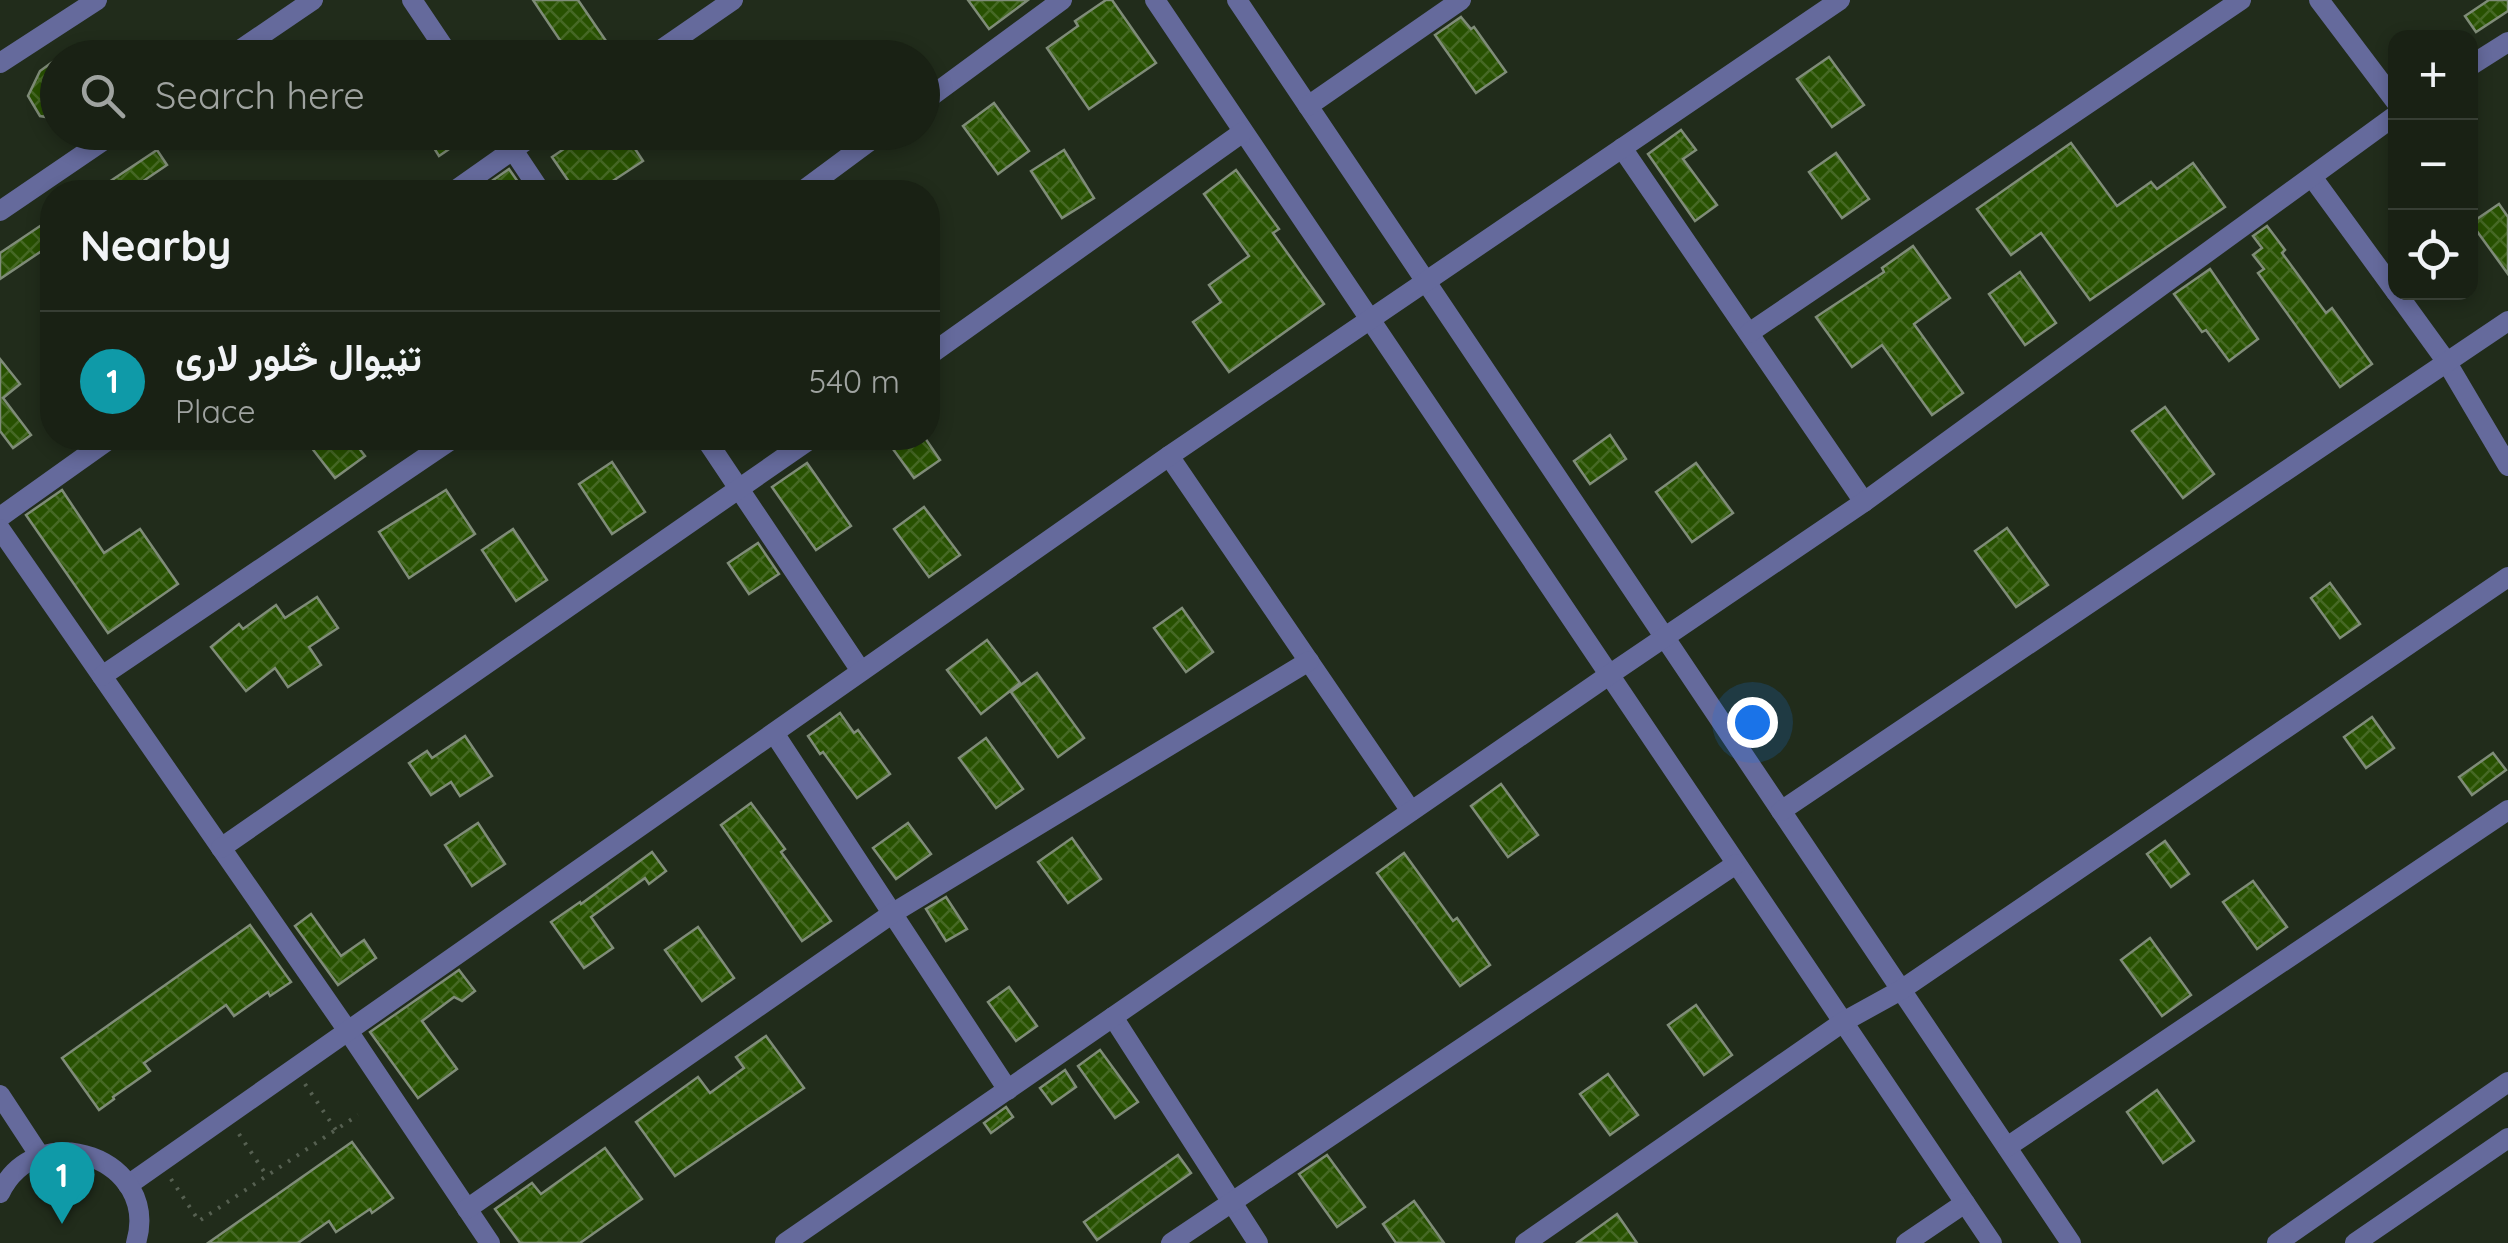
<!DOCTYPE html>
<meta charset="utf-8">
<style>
:root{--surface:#192114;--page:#22291d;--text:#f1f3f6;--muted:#9fa3a0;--line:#373e34;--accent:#a8b0fc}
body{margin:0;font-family:Quicksand,Vazirmatn,sans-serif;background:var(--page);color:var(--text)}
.controls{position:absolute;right:30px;top:30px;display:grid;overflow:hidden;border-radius:20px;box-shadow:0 5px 15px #0003}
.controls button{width:90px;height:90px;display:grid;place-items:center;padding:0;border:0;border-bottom:2px solid var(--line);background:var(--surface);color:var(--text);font:50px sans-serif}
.you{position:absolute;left:1752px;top:722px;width:35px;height:35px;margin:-25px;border:8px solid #fff;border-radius:50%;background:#1a73e8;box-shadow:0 0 0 15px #1a73e833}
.badge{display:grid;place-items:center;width:65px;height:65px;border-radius:50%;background:var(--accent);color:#fff;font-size:32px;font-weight:700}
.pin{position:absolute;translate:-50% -82px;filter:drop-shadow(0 2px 5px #0008)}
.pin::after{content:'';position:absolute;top:52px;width:35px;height:30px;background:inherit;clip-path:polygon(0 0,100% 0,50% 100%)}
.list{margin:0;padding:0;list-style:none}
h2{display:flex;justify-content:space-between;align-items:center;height:130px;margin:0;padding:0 40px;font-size:42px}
h2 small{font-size:32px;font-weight:400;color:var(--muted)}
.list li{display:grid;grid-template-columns:65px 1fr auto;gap:30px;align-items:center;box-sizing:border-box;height:140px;padding:0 40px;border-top:2px solid var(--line)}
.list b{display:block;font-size:38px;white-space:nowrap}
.list p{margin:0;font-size:32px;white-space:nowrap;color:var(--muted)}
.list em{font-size:32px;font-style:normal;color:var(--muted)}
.icon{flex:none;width:55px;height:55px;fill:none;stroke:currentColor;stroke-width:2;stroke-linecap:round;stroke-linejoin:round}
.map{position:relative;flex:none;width:2508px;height:1243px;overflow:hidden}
.search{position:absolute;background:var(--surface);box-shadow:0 5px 15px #0003;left:40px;top:40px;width:900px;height:110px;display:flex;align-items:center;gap:25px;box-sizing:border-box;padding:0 35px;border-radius:55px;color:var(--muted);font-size:38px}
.panel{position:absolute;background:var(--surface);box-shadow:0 5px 15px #0003;left:40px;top:180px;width:900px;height:270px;border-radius:40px}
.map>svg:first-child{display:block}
</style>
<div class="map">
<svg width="2508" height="1243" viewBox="0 0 2508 1243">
<defs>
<pattern id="building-cross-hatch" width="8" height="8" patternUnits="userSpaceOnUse" patternTransform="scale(2.5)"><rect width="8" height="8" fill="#285101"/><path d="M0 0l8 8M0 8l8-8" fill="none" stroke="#466925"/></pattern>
</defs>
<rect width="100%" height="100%" fill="#212c1b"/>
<g fill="url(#building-cross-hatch)" stroke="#7f8c78" stroke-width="2.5">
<path d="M533 0H578L606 41 582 58H572Z"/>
<path d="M968 0H1028L989 29Z"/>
<path d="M1106 0H1112L1156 63 1089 109 1047 48 1078 26 1075 21Z"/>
<path d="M2489 0H2508V11L2476 32 2465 16Z"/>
<path d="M1461 17 1471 29 1474 27 1506 72 1476 93 1435 35Z"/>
<path d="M1829 57 1864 105 1832 127 1797 79Z"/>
<path d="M58 58V119L40 116 28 96 40 71Z"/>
<path d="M994 103 1029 151 998 174 963 126Z"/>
<path d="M1681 130 1696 150 1683 159 1717 205 1695 221 1648 154Z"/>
<path d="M424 132H474L439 156Z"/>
<path d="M589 132H624L643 161 596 192H576L552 157Z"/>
<path d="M2071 143 2117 206 2151 182 2157 189 2193 163 2225 207 2090 300 2041 233 2011 255 1977 209Z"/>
<path d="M157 150 167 165 127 192H94Z"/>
<path d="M1064 150 1094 198 1062 218 1031 171Z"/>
<path d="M1836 153 1869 199 1842 218 1809 172Z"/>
<path d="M509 169 525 192H476Z"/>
<path d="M1236 170 1279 229 1273 233 1324 304 1229 372 1193 322 1221 302 1209 285 1249 256 1204 194Z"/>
<path d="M2499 204 2508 217V274L2471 223Z"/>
<path d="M52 218V244L0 279V253Z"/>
<path d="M2267 226 2285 250 2282 253 2326 313 2332 308 2372 364 2340 387 2258 273 2264 269 2253 255 2262 248 2253 236Z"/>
<path d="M1913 246 1950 298 1914 324 1963 393 1932 415 1882 345 1852 367 1816 317 1884 272 1882 268Z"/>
<path d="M2210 269 2258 339 2229 361 2206 330 2202 332 2174 294Z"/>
<path d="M2020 272 2056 323 2025 345 1989 294Z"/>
<path d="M0 359 20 384 3 398 31 435 13 448 0 431Z"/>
<path d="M2165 407 2214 474 2183 498 2132 431Z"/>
<path d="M1610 435 1626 459 1590 484 1574 461Z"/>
<path d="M304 438H351L365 456 335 478Z"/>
<path d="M885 438H925L940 460 914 478Z"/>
<path d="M612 462 645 512 612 534 579 484Z"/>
<path d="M807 463 851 526 816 550 772 487Z"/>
<path d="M1696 463 1733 513 1692 542 1656 492Z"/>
<path d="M62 490 104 553 140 529 178 584 108 633 26 515Z"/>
<path d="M446 490 475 534 409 578 379 532Z"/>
<path d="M924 507 960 555 929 577 894 529Z"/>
<path d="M2007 528 2048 585 2016 607 1975 551Z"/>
<path d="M513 529 547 580 516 601 482 550Z"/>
<path d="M758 543 779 574 749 594 728 563Z"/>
<path d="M2330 583 2360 624 2340 638 2311 598Z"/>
<path d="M317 597 338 628 309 647 321 665 288 687 275 668 246 691 211 647 239 624 243 629 276 605 285 618Z"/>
<path d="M1182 608 1213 652 1186 672 1154 628Z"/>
<path d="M987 640 1020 683 981 714 947 670Z"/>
<path d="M1037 673 1084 738 1058 757 1011 692Z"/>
<path d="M840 713 854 733 858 730 890 774 857 798 823 752 820 754 808 736Z"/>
<path d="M2372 717 2394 748 2366 768 2344 737Z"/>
<path d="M465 736 492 776 460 796 451 782 431 795 409 763 427 751 432 758Z"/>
<path d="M986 738 1023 789 996 808 959 758Z"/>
<path d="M2493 753 2506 770 2472 795 2459 777Z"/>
<path d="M1501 784 1538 835 1508 857 1471 806Z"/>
<path d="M751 803 785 849 781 852 831 921 802 941 721 825Z"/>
<path d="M478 823 505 864 472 886 445 845Z"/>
<path d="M908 823 931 854 896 879 873 848Z"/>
<path d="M1072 838 1101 879 1068 903 1038 862Z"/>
<path d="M2165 841 2189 874 2171 887 2147 854Z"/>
<path d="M652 852 666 871 649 884 645 878 591 917 613 948 584 968 551 922 580 902 581 904Z"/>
<path d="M1404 853 1453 921 1457 918 1490 965 1460 986 1377 873Z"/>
<path d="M2253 881 2287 927 2257 949 2223 902Z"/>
<path d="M946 897 967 929 946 941 926 909Z"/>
<path d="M311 914 341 956 364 940 376 958 338 985 295 926Z"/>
<path d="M250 925 291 982 270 996 268 992 234 1016 226 1005 144 1063 150 1071 113 1097 114 1099 99 1110 62 1058Z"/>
<path d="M698 927 734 978 702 1001 665 950Z"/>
<path d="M2150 938 2191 995 2162 1016 2121 960Z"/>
<path d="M459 970 475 991 462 1001 454 997 422 1021 457 1069 418 1098 370 1032Z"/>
<path d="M1009 987 1037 1026 1016 1041 988 1002Z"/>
<path d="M1696 1005 1732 1055 1704 1075 1668 1025Z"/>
<path d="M766 1036 804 1088 675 1176 636 1122 698 1077 710 1093 744 1068 736 1057Z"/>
<path d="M1100 1050 1138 1102 1115 1118 1078 1066Z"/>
<path d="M1065 1070 1076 1087 1052 1104 1040 1088Z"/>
<path d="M1608 1074 1638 1115 1610 1135 1580 1094Z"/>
<path d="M2157 1090 2194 1141 2163 1163 2127 1112Z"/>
<path d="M1006 1107 1013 1117 991 1133 984 1123Z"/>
<path d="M352 1142 393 1198 372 1213 370 1209 336 1232 329 1221 298 1243H208Z"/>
<path d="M605 1148 642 1199 580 1243H520L495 1209 532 1183 541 1194Z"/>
<path d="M1178 1155 1191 1173 1097 1240 1084 1222Z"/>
<path d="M1327 1155 1365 1207 1337 1227 1299 1174Z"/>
<path d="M1414 1201 1444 1243H1396L1383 1224Z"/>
<path d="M1617 1214 1637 1243H1577Z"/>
</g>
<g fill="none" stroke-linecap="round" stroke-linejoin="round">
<g stroke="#566051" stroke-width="4" stroke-dasharray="2.5 8" stroke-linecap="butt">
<path d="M305 1084 336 1130"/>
<path d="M239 1134 267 1176"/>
<path d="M171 1179 199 1221 358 1115"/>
</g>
<g stroke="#656a9c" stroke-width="20">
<path d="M412 0 451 58"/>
<path d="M1155 0 1992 1243"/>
<path d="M1237 0 2071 1243"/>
<path d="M2319 0 2396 102"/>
<path d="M228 58 313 0"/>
<path d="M649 58 733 0"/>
<path d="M0 63 97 0"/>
<path d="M2470 66 2508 42"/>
<path d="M922 103 1062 0"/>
<path d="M1308 106 1461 0"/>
<path d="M501 132 541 192"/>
<path d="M1622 148 1864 502"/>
<path d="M2312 177 2396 292"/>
<path d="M453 192 538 132"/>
<path d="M801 192 882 132"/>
<path d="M0 211 116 132"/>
<path d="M2396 292 2446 361 2508 466"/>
<path d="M1749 333 2241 0"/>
<path d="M928 356 1243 132"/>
<path d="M705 438 861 671"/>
<path d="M1169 456 1411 811"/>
<path d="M0 517 111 438"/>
<path d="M0 529 348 1031 490 1243"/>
<path d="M102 676 454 438"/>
<path d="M774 733 1008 1090"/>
<path d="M1781 811 2508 321"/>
<path d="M221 848 812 438"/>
<path d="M1113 1017 1258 1243"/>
<path d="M2007 1147 2508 810"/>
<path d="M128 1185 1169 456 1840 0"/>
<path d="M467 1209 893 913 1309 661"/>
<path d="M785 1243 1609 675 1864 502 2396 115"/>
<path d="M1171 1243 1736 864"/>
<path d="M1525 1243 1843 1022 1901 990 2508 577"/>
<path d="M1906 1243 1965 1203"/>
<path d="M2277 1243 2508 1082"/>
<path d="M2355 1243 2508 1138"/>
</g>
<g stroke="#656a9c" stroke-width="20">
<path d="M0 1095 40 1156"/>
<path d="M0 1193C38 1115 161 1159 136 1243"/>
</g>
</g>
</svg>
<div class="controls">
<button>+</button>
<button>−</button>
<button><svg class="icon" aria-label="locate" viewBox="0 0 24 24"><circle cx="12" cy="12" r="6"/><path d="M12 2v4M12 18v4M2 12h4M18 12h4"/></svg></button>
</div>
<div class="you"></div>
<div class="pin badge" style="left:62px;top:1224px;background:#0f9aa8">1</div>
<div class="search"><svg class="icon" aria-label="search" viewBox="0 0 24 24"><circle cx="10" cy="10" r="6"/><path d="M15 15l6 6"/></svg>Search here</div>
<section class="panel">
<h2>Nearby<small></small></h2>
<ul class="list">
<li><span class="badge" style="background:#0f9aa8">1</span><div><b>تڼیوال څلور لاری</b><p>Place</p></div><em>540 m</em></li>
</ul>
</section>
</div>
